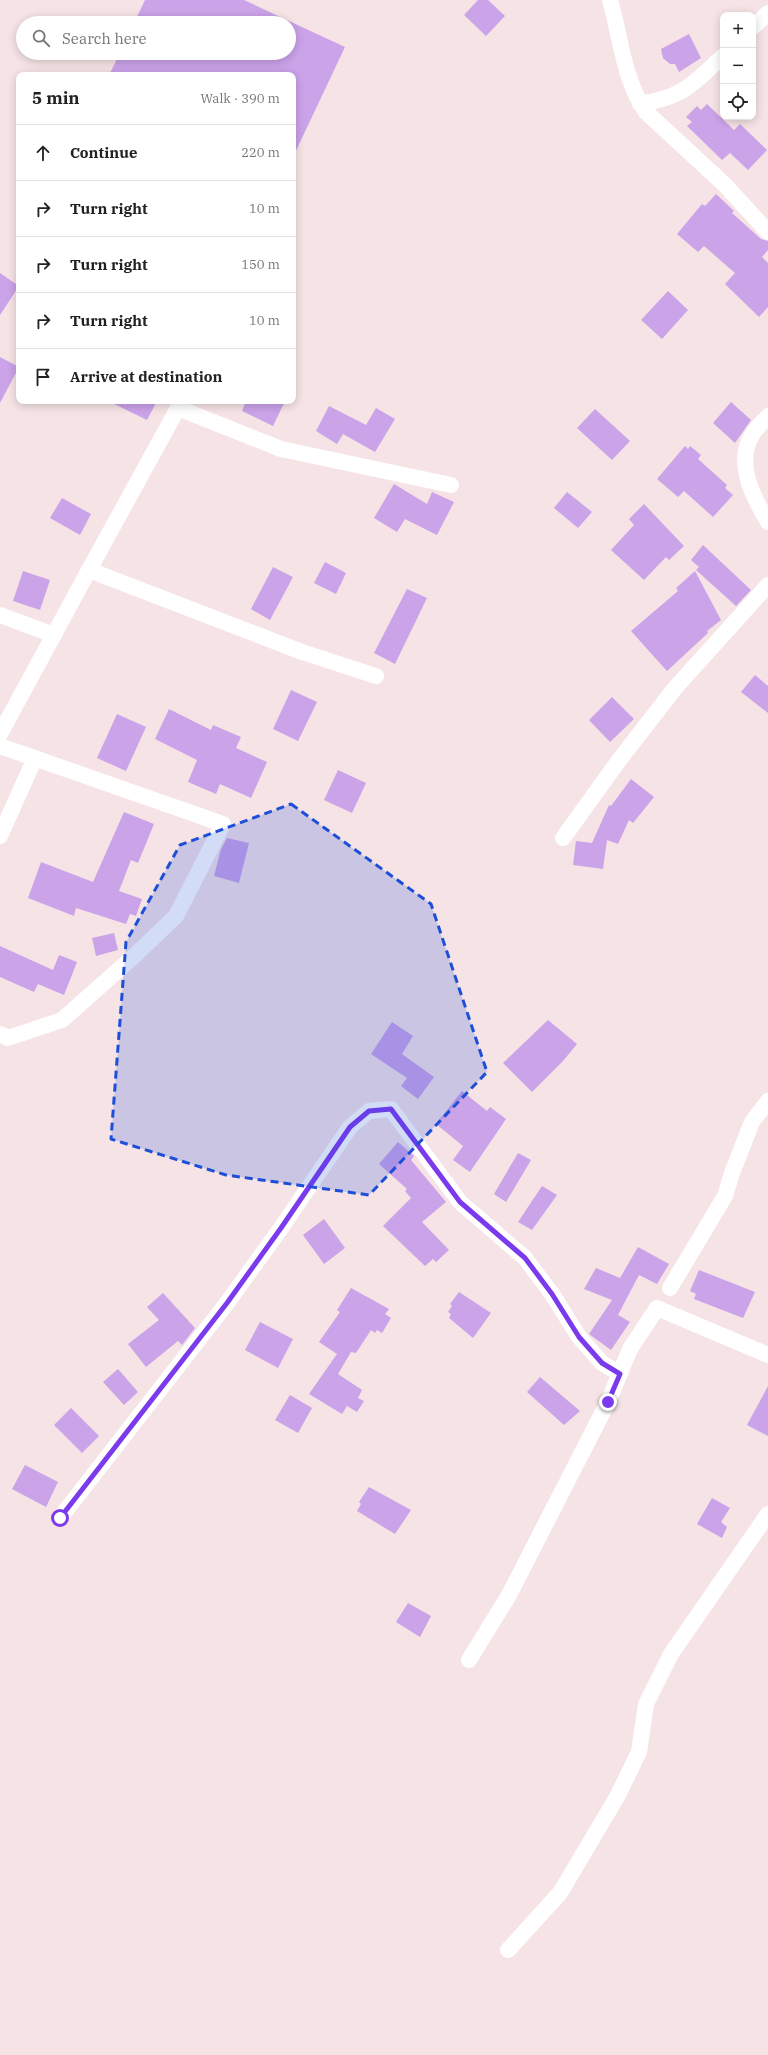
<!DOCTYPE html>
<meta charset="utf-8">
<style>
:root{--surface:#fff;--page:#f6f6f6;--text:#222;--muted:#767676;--line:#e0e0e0}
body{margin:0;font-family:"IBM Plex Serif",serif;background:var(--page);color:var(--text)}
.controls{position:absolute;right:12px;top:12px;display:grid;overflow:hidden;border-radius:8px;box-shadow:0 2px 10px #0003}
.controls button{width:36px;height:36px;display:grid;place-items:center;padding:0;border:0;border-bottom:1px solid var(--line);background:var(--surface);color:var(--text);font:20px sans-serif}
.stop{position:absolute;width:12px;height:12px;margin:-9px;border:3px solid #7c3aed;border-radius:50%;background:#fff}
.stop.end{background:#7c3aed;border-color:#fff;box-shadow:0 1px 4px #0008}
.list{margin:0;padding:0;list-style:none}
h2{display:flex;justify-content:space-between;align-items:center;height:52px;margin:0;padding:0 16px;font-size:17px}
h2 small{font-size:13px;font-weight:400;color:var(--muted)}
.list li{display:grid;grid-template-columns:26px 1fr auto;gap:12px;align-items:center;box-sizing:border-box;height:56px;padding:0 16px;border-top:1px solid var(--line)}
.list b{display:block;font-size:15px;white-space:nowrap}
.list em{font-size:13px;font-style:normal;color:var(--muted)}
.icon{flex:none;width:22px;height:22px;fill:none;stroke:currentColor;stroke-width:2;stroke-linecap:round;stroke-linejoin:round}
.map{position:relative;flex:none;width:768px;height:2055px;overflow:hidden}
.search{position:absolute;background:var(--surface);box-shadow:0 2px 10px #0003;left:16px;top:16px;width:280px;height:44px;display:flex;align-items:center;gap:10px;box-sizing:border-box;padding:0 14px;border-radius:22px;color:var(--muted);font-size:15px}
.panel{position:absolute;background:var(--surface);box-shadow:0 2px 10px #0003;left:16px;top:72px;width:280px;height:332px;border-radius:8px}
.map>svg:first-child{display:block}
</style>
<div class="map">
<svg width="768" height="2055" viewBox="0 0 768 2055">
<rect width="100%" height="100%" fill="#f6e3e5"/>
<g fill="#cba3e9">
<path d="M145 0H244L345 47 293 157V75H109L120 53H289V23H134Z"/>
<path d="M478 0H488L505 16 486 36 464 15Z"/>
<path d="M689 34 701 58 679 72 675 64H670L663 58 661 49Z"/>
<path d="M707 104 734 130 740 124 767 150 748 170 730 153 722 160 687 126 692 122 686 117 697 106 701 110Z"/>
<path d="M716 194 734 211 732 213 761 239 768 241V250L762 257 768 263V307L759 317 725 284 735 273 704 246 698 252 677 234 702 204 705 206Z"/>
<path d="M0 273 19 286 0 315Z"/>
<path d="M668 291 688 310 662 339 641 320Z"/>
<path d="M0 357 19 367 0 403Z"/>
<path d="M108 401H157L147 420Z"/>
<path d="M246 401H285L273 426 242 411Z"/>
<path d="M731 402 751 420 735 443 713 423Z"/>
<path d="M329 406 366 425 376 408 395 419 375 452 343 434 337 444 316 431Z"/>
<path d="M595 409 630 441 612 460 577 428Z"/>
<path d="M685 446 688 449 690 446 701 455 698 459 727 485 725 488 733 495 713 517 684 491 678 497 657 479Z"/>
<path d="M394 484 427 504 432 492 454 502 437 535 405 519 397 532 374 518Z"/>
<path d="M567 492 592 512 578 528 554 508Z"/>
<path d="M62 498 91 514 80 535 50 518Z"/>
<path d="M644 504 684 546 669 560 666 557 644 580 611 550 634 525 629 519Z"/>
<path d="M703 545 751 590 736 606 696 570 699 567 691 560Z"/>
<path d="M325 562 346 573 336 594 314 583Z"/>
<path d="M273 567 293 577 270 620 251 609Z"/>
<path d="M23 571 50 580 40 610 13 601Z"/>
<path d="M695 571 721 620 707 631 708 633 667 671 631 631 678 591 676 588Z"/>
<path d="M407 589 427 598 395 664 374 653Z"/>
<path d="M755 675 768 686V713L741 692Z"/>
<path d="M291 690 317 702 298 741 273 729Z"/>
<path d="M612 697 634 719 610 742 589 720Z"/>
<path d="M169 709 211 730 213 725 241 737 236 748 267 762 251 798 220 784 216 794 188 782 197 760 155 739Z"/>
<path d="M117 714 146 727 126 771 97 758Z"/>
<path d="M338 770 366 783 352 813 324 800Z"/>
<path d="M631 779 654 797 633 823 629 820 618 844 607 840 603 869 573 865 576 841 592 843 609 805 611 806Z"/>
<path d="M124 812 154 824 138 863 131 860 119 891 142 899 136 916 130 914 126 924 76 908 74 916 28 898 41 862 93 882Z"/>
<path d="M227 838 249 843 239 883 214 876 221 849Z"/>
<path d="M114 933 118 950 96 956 92 938Z"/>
<path d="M0 946 53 970 59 955 77 962 64 995 38 984 34 992 0 977Z"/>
<path d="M548 1020 577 1044 563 1061 532 1092 503 1063Z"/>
<path d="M392 1022 413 1036 402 1054 434 1077 418 1099 401 1086 407 1078 371 1054Z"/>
<path d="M462 1091 487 1111 490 1107 506 1119 470 1172 453 1160 463 1146 436 1124Z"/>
<path d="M398 1142 414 1156 411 1160 446 1202 422 1222 449 1250 436 1262 433 1259 425 1266 383 1226 411 1198 405 1191 407 1189 379 1164Z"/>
<path d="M518 1153 531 1160 506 1202 494 1194Z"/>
<path d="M542 1186 557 1195 532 1230 518 1222Z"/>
<path d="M324 1219 345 1248 324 1264 303 1235Z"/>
<path d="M638 1247 669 1264 657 1284 639 1275 618 1315 630 1322 611 1350 589 1334 612 1300 584 1289 596 1268 620 1278Z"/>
<path d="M699 1270 755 1292 743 1318 694 1299 696 1294 690 1291Z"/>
<path d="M351 1288 389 1309 385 1314 391 1318 382 1333 377 1330 375 1333 371 1330 356 1353 351 1352 338 1374 362 1390 358 1398 364 1401 357 1412 347 1406 342 1414 309 1394 337 1354 319 1342 340 1312 337 1310Z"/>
<path d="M459 1292 491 1313 473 1338 449 1318 451 1314 448 1312 452 1306 450 1304Z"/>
<path d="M163 1293 195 1328 182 1345 178 1341 146 1367 128 1344 159 1320 147 1307Z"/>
<path d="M260 1322 293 1339 278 1368 245 1350Z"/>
<path d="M118 1369 138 1392 124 1405 103 1382Z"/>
<path d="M540 1377 580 1411 564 1425 527 1392Z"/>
<path d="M768 1386V1436L747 1425Z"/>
<path d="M290 1395 312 1408 298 1433 275 1420Z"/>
<path d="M71 1408 99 1436 82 1453 54 1425Z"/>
<path d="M25 1465 58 1482 46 1507 12 1489Z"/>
<path d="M369 1487 411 1510 395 1534 357 1511 361 1504 359 1502Z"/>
<path d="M712 1498 730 1508 721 1522 727 1527 722 1538 697 1524Z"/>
<path d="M408 1603 431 1616 420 1637 396 1622Z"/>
</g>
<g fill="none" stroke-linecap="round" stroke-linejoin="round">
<g stroke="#fff" stroke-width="16">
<path d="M610 0C621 38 623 79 646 112L724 184 768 232"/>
<path d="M753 27 768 13"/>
<path d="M640 104C683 97 692 85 723 56"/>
<path d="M768 416C763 422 756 428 752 435 735 463 753 497 768 522"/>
<path d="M89 570 178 408 281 449 451 485"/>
<path d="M0 615 54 635"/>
<path d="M0 734 89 570 302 652 376 676"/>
<path d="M0 746 223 824 176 916 132 958 62 1020 8 1038 0 1034"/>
<path d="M0 836 35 758"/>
<path d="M563 838 617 763 675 688 768 585"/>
<path d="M670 1288 725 1196 732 1173 752 1122 768 1101"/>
<path d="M60 1518 227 1303 281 1228 350 1127 369 1111 391 1109 460 1202 525 1258 552 1294 579 1337 602 1363 620 1374"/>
<path d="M469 1660 509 1595 608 1402 630 1349 657 1308 768 1355"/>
<path d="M508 1950 560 1893 617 1797 639 1752 646 1704 671 1654 768 1514"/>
</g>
</g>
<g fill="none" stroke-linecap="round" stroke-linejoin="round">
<path stroke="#7c3aed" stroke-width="5" d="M60 1518 227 1303 281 1228 350 1127 369 1111 391 1109 460 1202 525 1258 552 1294 579 1337 602 1363 620 1374 608 1402"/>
</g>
<path fill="#1d4ed8" fill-opacity="0.2" stroke="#1d4ed8" stroke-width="3" stroke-dasharray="8 5" stroke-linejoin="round" d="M291 804 431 904 487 1072 369 1195 226 1175 111 1139 126 942 180 845Z"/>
</svg>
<div class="controls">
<button>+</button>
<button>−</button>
<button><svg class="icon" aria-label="locate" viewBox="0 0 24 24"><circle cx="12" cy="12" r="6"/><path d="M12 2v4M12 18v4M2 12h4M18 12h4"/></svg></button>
</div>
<div class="stop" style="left:60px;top:1518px"></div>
<div class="stop end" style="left:608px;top:1402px"></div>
<div class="search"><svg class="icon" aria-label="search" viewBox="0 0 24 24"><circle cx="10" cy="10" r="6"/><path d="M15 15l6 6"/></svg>Search here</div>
<section class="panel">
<h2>5 min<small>Walk · 390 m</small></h2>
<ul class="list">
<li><svg class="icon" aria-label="ahead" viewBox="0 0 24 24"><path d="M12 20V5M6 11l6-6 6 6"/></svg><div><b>Continue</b></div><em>220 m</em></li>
<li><svg class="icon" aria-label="right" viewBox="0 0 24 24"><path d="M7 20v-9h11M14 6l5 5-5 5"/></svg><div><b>Turn right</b></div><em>10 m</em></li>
<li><svg class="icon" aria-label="right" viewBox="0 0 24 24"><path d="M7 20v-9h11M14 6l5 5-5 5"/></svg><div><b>Turn right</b></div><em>150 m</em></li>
<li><svg class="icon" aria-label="right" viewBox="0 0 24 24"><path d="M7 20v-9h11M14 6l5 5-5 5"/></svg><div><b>Turn right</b></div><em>10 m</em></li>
<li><svg class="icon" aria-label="arrive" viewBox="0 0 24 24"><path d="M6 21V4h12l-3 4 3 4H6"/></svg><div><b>Arrive at destination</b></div></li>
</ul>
</section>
</div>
